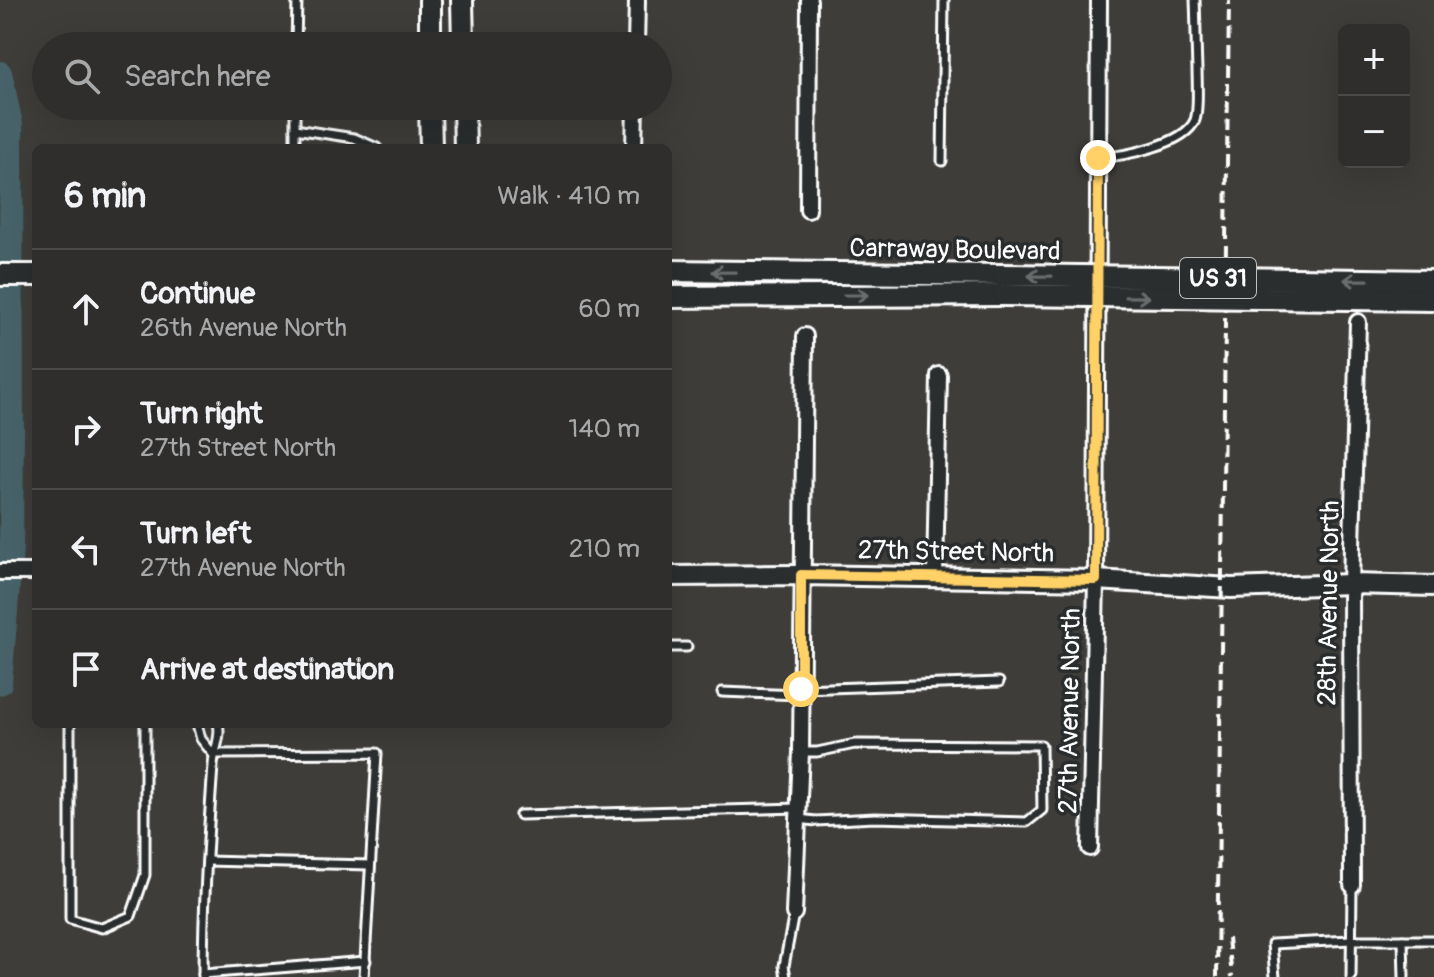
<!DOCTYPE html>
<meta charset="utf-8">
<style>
:root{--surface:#2f2e2c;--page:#3b3a38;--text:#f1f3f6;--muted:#a7a8a9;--line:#4a4a48}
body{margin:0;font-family:Pangolin,sans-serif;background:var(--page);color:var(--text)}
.controls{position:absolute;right:24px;top:24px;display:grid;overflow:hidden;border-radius:12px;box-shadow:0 8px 32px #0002}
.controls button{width:72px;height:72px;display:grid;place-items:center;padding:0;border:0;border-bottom:2px solid var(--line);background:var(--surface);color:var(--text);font:40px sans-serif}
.stop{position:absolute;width:24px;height:24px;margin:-18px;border:6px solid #ffd166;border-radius:50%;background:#fff}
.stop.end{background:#ffd166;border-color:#fff;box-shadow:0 2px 8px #0008}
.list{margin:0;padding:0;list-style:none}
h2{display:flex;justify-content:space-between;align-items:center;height:104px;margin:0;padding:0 32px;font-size:34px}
h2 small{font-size:26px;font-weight:400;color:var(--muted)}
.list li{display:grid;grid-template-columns:52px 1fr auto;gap:24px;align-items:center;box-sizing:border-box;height:120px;padding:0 32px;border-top:2px solid var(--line)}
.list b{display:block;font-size:30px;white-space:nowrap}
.list p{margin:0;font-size:26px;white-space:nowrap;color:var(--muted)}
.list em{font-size:26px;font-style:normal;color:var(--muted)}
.icon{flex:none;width:44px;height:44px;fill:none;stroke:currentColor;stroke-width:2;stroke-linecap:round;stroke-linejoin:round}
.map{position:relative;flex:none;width:1434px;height:977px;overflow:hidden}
.search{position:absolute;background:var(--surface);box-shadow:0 8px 32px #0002;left:32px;top:32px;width:640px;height:88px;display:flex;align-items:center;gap:20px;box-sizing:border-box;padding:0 28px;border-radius:44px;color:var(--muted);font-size:30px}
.panel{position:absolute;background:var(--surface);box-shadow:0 8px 32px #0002;left:32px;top:144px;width:640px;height:584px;border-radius:12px}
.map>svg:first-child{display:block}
</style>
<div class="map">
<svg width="1434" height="977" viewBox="0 0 1434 977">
<rect width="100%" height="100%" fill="#3f3d3a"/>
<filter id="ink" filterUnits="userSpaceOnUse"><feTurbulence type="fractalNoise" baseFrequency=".0125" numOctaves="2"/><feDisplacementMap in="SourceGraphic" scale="16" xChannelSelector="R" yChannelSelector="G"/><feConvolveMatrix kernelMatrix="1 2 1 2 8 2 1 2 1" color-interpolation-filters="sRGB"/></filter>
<g filter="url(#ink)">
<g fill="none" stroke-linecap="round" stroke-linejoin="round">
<path stroke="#466469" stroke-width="24" d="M0 73 11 125 12 432 11 548 0 683"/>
<defs>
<g id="lane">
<path d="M296 46 297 0"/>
<path d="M295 129 354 138 377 148"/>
<path d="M295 148V106"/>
<path d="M1098 158C1123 156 1185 145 1195 120 1199 109 1197 81 1197 69 1196 46 1196 23 1195 0"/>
<path d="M942 161 944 0"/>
<path d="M668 647H687"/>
<path d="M801 689 999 682"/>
<path d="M722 692 801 695"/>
<path d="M70 724V919L102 928 131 916 145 875V724"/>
<path d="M197 724 201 739 213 754"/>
<path d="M213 754 377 753 364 977"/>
<path d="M520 815 799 808"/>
<path d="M798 819 816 821 875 818 1027 822 1042 810 1041 745 855 744 817 752H801"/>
<path d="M207 861 370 865"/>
<path d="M1403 940 1404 977"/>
<path d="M203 974 366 961"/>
<path d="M203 977C203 907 208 836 213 766 213 753 222 736 218 724"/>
<path d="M786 977 784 966 794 913"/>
<path d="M1275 977 1272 944 1351 940H1434"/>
<path d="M1351 977 1352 885"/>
</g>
<g id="street">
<path d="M636 46 637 0"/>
<path d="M634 148 635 106"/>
<path d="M808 210 809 0"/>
<path d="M0 572H36"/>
<path d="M935 577 939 375"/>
<path d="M1090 848 1096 580 1099 0"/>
<path d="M1352 885 1351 584 1358 322"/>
<path d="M794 913 801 752 805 336"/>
</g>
<path id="secondary" d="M668 576 801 575 1096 580 1231 588 1351 584 1434 586"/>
<g id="primary">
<path d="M430 0V46"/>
<path d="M462 0 463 46"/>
<path d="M430 106 431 148"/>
<path d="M464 106 465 148"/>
<path d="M668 271 1002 275"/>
<path d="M0 275H36"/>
<path d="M668 297 1003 295"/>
</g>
</defs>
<use href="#lane" stroke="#fff" stroke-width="13"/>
<use href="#street" stroke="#fff" stroke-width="20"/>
<use href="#secondary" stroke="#fff" stroke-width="24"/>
<use href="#primary" stroke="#fff" stroke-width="26"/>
<use href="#lane" stroke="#2a2d2e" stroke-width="7"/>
<use href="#street" stroke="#2a2d2e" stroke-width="14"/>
<use href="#secondary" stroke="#2a2d2e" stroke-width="18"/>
<use href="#primary" stroke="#2a2d2e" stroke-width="20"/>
<g stroke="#fff" stroke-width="4" stroke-dasharray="12 6" stroke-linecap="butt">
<path d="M1228 938 1232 977"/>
<path d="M1217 977 1229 0"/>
</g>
<defs>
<g id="primary-bridge">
<path d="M1002 275 1434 281"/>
<path d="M1003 295 1434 300"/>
</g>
</defs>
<use href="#primary-bridge" stroke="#fff" stroke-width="26" stroke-linecap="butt"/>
<use href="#primary-bridge" stroke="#2a2d2e" stroke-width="20"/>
</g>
<defs><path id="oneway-shaft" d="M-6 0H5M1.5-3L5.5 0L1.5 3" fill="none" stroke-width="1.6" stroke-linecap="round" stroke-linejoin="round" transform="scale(2)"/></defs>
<g stroke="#6a6c6d">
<use href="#oneway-shaft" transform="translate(724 272) rotate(-179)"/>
<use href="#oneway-shaft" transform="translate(1040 276) rotate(-179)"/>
<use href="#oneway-shaft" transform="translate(1356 280) rotate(-179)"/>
<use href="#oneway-shaft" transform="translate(856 295)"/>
<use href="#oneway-shaft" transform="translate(1137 297) rotate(1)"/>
</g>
</g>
<g fill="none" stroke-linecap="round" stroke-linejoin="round" filter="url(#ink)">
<path stroke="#ffd166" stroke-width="10" d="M801 689V575L1096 580 1098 158"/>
</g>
<g text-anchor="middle" stroke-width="7" stroke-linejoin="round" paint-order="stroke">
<rect fill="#2a2d2e" stroke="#bfc0c0" stroke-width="2" x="1180" y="258" width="76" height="40" rx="6"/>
<g font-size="24" font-weight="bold" fill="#fff">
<text x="1218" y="286">US 31</text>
</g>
<g font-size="26" fill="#fff" stroke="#2a2d2e">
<text transform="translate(955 249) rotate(1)" y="9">Carraway Boulevard</text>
<text transform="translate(956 551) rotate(1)" y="9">27th Street North</text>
<text transform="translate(1328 603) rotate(-89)" y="9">28th Avenue North</text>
<text transform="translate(1069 711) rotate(-89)" y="9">27th Avenue North</text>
</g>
</g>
</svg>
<div class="controls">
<button>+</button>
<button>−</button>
</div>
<div class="stop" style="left:801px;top:689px"></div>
<div class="stop end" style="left:1098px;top:158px"></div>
<div class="search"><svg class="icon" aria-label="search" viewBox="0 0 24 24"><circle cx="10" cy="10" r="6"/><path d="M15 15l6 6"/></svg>Search here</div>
<section class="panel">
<h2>6 min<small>Walk · 410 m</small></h2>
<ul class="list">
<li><svg class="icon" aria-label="ahead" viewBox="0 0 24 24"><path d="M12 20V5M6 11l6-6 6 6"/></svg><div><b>Continue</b><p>26th Avenue North</p></div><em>60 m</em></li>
<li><svg class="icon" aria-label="right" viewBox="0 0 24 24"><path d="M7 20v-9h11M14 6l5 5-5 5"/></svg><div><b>Turn right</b><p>27th Street North</p></div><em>140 m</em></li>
<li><svg class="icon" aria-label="left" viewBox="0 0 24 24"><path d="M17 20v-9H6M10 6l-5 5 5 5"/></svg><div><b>Turn left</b><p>27th Avenue North</p></div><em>210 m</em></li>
<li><svg class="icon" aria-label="arrive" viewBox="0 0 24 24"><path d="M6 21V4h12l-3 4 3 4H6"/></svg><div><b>Arrive at destination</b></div></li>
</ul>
</section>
</div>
